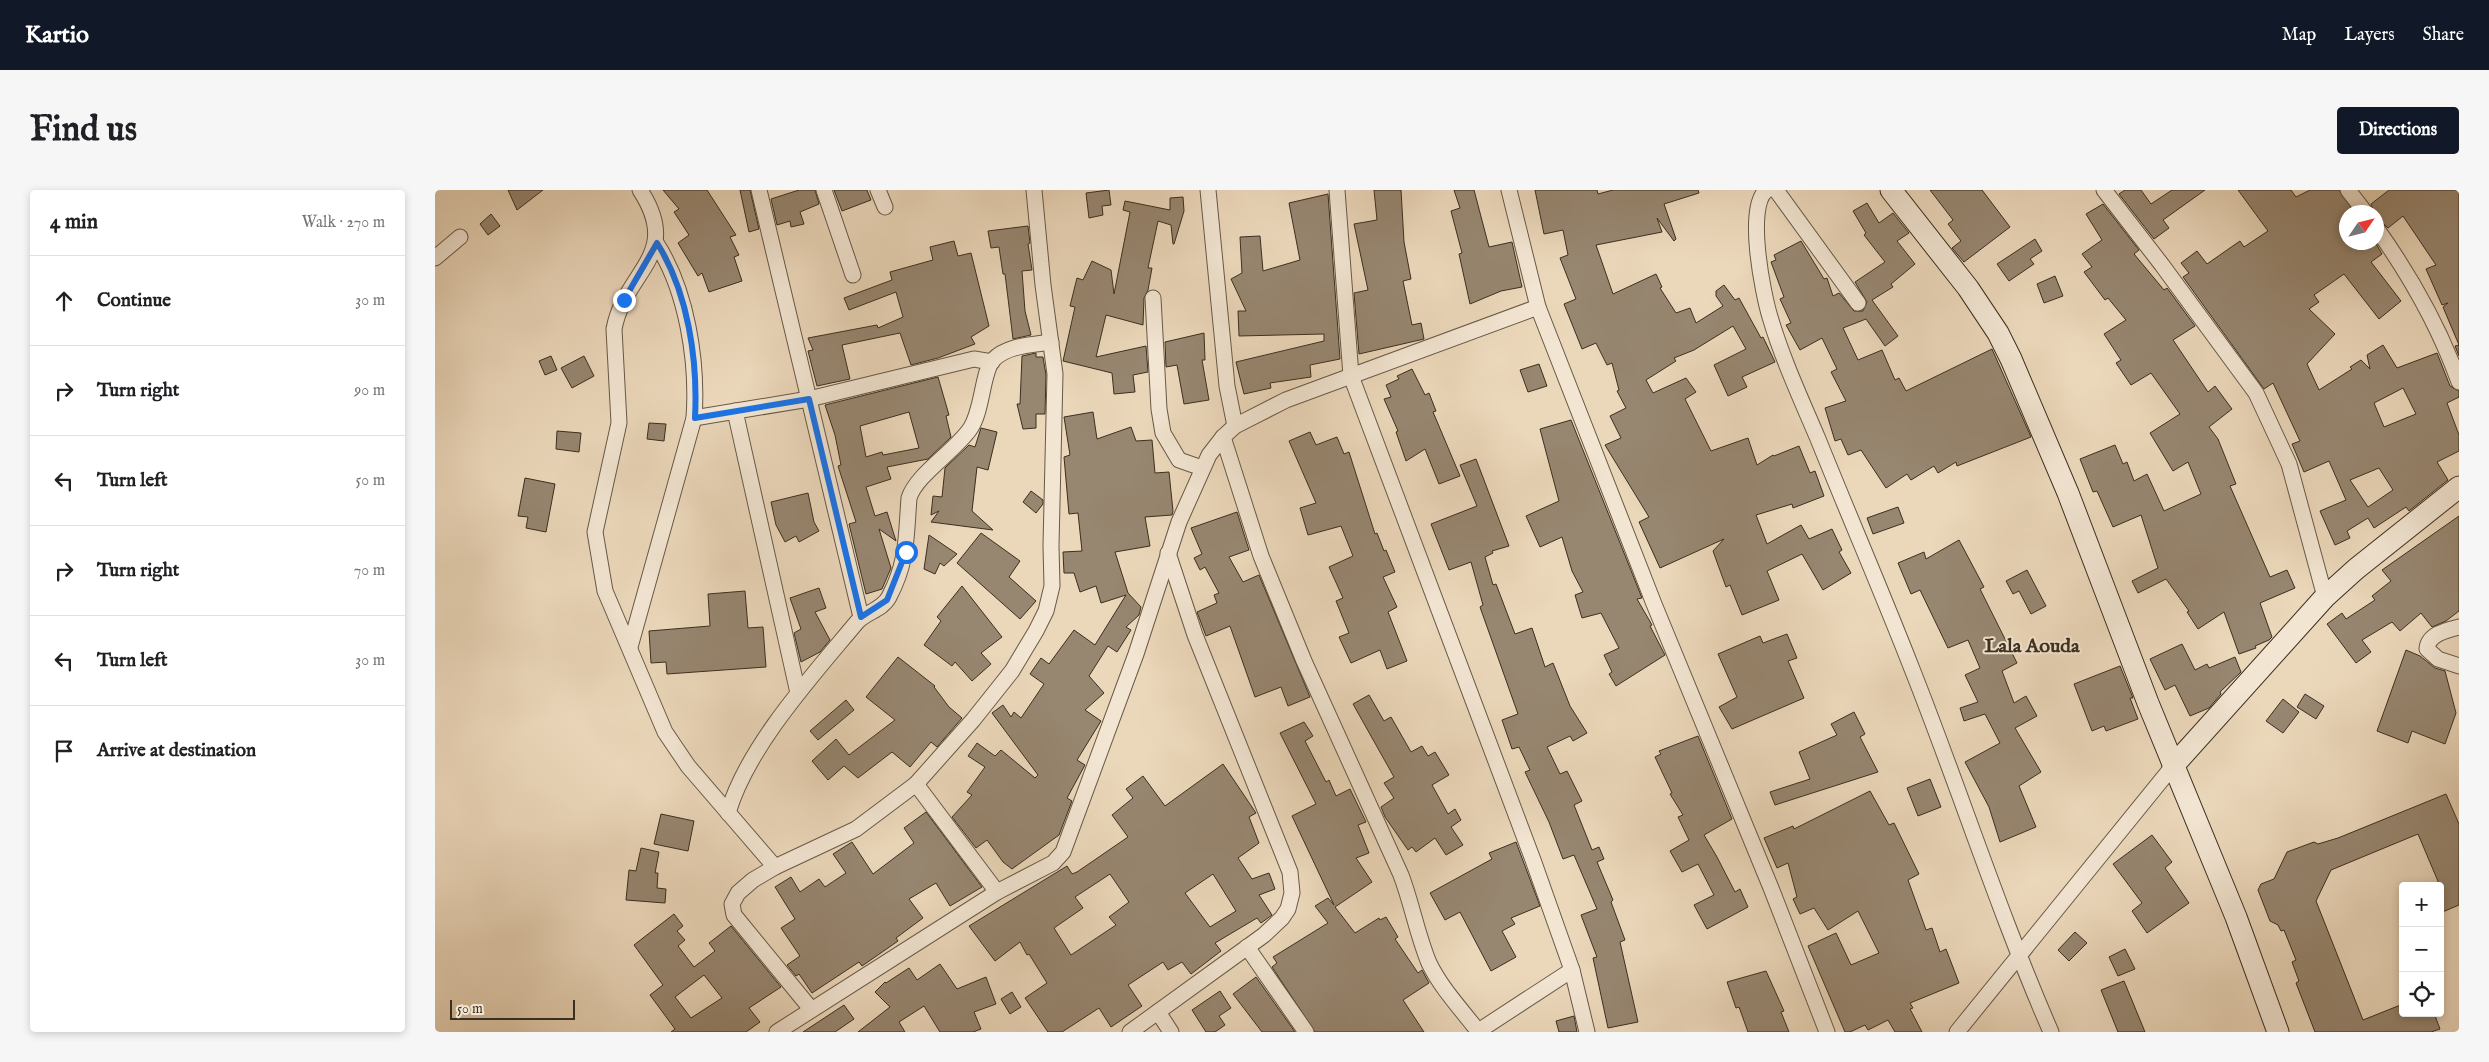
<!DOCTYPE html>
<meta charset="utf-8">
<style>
:root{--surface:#fff;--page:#f6f6f6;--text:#202124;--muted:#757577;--line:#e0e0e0;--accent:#111827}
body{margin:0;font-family:"IM FELL English",serif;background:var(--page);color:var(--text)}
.controls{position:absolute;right:15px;bottom:15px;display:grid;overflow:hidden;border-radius:5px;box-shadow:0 2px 8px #0003}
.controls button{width:45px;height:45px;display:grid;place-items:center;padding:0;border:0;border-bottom:1px solid var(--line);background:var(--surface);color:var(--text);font:25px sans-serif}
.compass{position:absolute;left:1904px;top:15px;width:45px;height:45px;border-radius:50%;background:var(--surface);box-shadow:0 2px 8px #0003;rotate:55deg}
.scale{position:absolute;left:15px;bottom:12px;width:125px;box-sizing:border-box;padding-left:5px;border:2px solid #3b2f1f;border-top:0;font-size:14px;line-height:18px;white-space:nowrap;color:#3b2f1f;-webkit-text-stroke:4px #f2e5d2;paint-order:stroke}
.stop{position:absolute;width:15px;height:15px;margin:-11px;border:4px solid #1a73e8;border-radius:50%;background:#fff}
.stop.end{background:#1a73e8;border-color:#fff;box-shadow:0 1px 5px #0008}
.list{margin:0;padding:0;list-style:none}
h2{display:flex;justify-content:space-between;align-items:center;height:65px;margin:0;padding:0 20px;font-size:21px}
h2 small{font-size:16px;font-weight:400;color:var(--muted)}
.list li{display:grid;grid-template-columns:32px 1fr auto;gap:15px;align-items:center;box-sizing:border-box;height:90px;padding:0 20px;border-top:1px solid var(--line)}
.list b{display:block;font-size:19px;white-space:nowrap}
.list em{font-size:16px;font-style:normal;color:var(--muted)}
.icon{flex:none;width:28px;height:28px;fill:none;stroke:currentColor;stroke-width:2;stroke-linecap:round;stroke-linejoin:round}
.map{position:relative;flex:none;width:2024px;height:842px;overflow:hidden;border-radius:5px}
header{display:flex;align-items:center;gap:30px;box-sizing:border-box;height:70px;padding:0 25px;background:var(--accent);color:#fff}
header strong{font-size:24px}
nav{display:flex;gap:28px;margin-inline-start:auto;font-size:18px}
.intro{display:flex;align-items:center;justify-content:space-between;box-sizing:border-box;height:120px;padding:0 30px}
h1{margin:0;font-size:35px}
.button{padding:12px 22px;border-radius:5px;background:var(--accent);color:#fff;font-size:18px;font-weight:700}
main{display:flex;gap:30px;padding:0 30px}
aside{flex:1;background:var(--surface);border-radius:5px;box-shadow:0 2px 8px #0003}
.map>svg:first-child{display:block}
</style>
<header>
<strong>Kartio</strong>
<nav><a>Map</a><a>Layers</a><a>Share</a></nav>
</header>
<div class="intro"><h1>Find us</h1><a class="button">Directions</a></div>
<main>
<aside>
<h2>4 min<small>Walk · 270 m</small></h2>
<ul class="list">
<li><svg class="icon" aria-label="ahead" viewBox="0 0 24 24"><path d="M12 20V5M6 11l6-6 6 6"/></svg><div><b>Continue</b></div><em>30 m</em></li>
<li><svg class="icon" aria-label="right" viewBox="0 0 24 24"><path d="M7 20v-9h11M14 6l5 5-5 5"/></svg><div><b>Turn right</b></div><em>90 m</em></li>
<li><svg class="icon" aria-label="left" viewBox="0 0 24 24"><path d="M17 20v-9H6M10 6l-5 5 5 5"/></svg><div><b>Turn left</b></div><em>50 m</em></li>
<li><svg class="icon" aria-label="right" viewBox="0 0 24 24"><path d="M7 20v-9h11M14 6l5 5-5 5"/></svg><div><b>Turn right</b></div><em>70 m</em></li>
<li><svg class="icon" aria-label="left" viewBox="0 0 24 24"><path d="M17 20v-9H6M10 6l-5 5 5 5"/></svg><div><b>Turn left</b></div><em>30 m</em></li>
<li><svg class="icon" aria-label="arrive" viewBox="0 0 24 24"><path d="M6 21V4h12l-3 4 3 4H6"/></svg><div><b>Arrive at destination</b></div></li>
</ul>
</aside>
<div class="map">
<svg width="2024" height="842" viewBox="0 0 2024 842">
<rect width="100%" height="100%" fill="#ebd7ba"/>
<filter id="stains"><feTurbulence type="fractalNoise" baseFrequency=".004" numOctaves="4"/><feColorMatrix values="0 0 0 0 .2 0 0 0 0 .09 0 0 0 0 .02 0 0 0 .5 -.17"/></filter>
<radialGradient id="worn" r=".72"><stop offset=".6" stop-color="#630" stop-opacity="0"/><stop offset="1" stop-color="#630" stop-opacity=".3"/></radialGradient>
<g fill="#978670" stroke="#3b2f1f" fill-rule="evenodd">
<path d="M73 0H108L82 20Z"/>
<path d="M228 0H272L301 45 295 47 304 65 299 67 307 91 274 102 267 83 263 86 243 53 254 45 239 22 244 19Z"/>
<path d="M305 0H315L324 39 314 42Z"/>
<path d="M364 0H380L384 14 365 22 369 34 356 37 355 31 342 35 336 9Z"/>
<path d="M399 0H432L436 10 407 21Z"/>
<path d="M674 0 676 15 667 16 668 25 654 28 651 3Z"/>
<path d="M939 0H966L969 52 976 89 968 91 977 135 986 133 989 149 924 164 919 103 933 100 919 34 942 30Z"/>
<path d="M1019 0H1039L1054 57 1077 52 1087 97 1066 101 1035 114 1024 64 1027 63 1016 21 1025 18Z"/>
<path d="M1100 0H1162L1163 4 1178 0H1263L1264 3 1229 14 1241 49 1239 51 1222 28 1227 42 1161 55 1178 104 1221 84 1227 97 1225 98 1241 123 1255 118 1261 133 1288 116 1281 106V101L1289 95 1300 110 1304 108 1326 148 1328 147 1340 172 1307 187 1312 197 1293 206 1279 175 1311 159 1298 136 1259 160 1239 168 1241 171 1211 190 1218 203 1251 188 1261 202 1250 209 1276 261 1313 248 1322 275 1338 265 1339 266 1364 256 1375 283 1380 281 1389 306 1358 318 1357 314 1321 325 1332 354 1366 335 1374 349 1397 339 1407 360 1404 362 1416 383 1388 400 1367 364 1332 381 1344 410 1307 425 1295 395 1291 397 1278 361 1289 349 1225 378 1204 332 1214 327 1170 255 1186 248 1175 226 1191 218 1182 201 1184 200 1177 173 1172 175 1161 153 1147 159 1129 114 1141 109 1125 68 1133 65 1128 40 1109 44Z"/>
<path d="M1495 0H1547L1575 37 1529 72 1517 58 1526 51 1513 34 1518 30Z"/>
<path d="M1690 0H1706L1716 14 1737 0H1770L1728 30 1734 38 1719 49 1684 4Z"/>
<path d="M1803 0H1856L1861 7 1875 0H1904L1919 22H1912V52H1940L1947 64 1936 72 1966 111 1944 129 1909 84 1879 105 1884 112 1874 119 1900 144 1872 174 1884 200 1917 179 1915 177 1926 170 1935 179 1932 165 1948 155 1962 178 2002 163 2015 196 2024 201V207L2012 213 2024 245V261L2002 272 2013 290 1974 321 1971 317 1939 338 1933 328 1912 341 1915 348 1900 355 1885 321 1911 310 1894 271 1869 282 1857 254 1865 251 1838 193 1829 199 1748 87 1754 83 1746 73 1762 61 1772 74 1805 51 1809 57 1833 41ZM1968 198 1981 224 1949 237 1939 213ZM1944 278 1958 300 1933 317 1915 290Z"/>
<path d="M1954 0H2024V166L2020 156 2024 155 2008 117 2013 113 2007 115 1991 79 2001 75 1968 26 1953 38 1946 31 1942 30V22H1939L1936 14Z"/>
<path d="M893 4 905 169 875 175 876 187 835 193 836 198 809 204 801 172 889 151V144L804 146 803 121H811L796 89 807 83 805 47 825 46 828 81 865 70 854 13Z"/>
<path d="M748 7 749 21 739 54H738L736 35 723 31 713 78H717L713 100 709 108 708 135 671 125 661 167 711 156 713 182 698 185 700 202 679 204 677 183 628 171 640 117 635 116 642 88 648 90 657 71 676 80 679 104 695 22 688 20 690 11 735 20V8Z"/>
<path d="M1432 13 1444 33 1458 23 1474 43 1462 51 1480 74 1456 94 1458 97 1437 110 1463 146 1450 156 1431 129 1408 138 1423 170 1447 160 1460 190 1464 188 1471 201 1557 159 1596 247 1522 276 1521 272 1503 283 1499 276 1476 290 1472 284 1451 298 1426 260 1413 265 1406 249 1400 251 1390 218 1411 211 1396 182 1402 179 1387 148 1365 160 1351 135 1356 133 1345 109 1349 107 1336 72 1341 70 1339 65 1366 51 1389 89 1392 88 1398 106 1404 103 1419 121H1428L1432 112 1420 92 1450 72 1429 45 1431 43 1418 21Z"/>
<path d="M1668 14 1704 60 1699 64 1729 100 1732 98 1760 136 1738 150 1773 202 1780 196 1797 219 1774 237 1783 249 1801 294 1795 296 1835 387 1852 380 1860 398 1825 413 1837 447 1834 450 1820 456 1821 458 1804 464 1789 422 1763 439 1752 422 1754 421 1731 389 1703 403 1697 391 1723 378 1706 325 1678 337 1662 301 1658 302 1645 269 1680 255 1688 274 1692 272 1699 291 1712 284 1729 321 1766 304 1753 272 1738 281 1715 243 1745 224 1716 183 1696 195 1681 173 1686 170 1669 144 1691 130 1673 108 1670 110 1649 82 1657 77 1647 64 1667 50 1651 24Z"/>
<path d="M56 24 65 36 53 45 45 34Z"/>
<path d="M593 36 595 53 593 54 597 80 587 81 590 121 596 145 578 149 570 84H568L564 57 556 58 553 41Z"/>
<path d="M1600 49 1607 61 1595 69 1599 74 1574 91 1562 74Z"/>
<path d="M519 51 523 66 536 63 554 136 536 147 540 154 503 168 476 175 465 143 407 155 415 189 382 196 373 161 378 160 373 148 442 135 443 138 468 127 461 102 414 120 409 108 457 90 455 82 498 70 495 57Z"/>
<path d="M1620 86 1628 106 1609 113 1602 94Z"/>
<path d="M769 143 770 170H767L774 210 749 214 742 175 731 177 730 152Z"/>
<path d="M601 163V167H608L611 185 610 224H601V238L588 239 582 214H585L587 166Z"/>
<path d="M116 166 122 180 110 185 104 171Z"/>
<path d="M149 166 159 186 137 198 126 178Z"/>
<path d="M1104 174 1112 196 1093 202 1085 180Z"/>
<path d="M977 179 990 205 994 203 1001 221 998 222 1025 286 1004 294 990 259 971 271 961 242 963 241 949 209 956 207 951 195 964 189 962 186Z"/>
<path d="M503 187 514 225 511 226 516 247 493 269 452 277 456 289 431 297 440 326 452 322 461 351 444 339 456 378 447 399 431 404 414 334 421 332 403 276 406 275 400 245 390 215ZM474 222 484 258 448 265 447 262 431 267 425 236Z"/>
<path d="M658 222 662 249 696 237 701 251 717 250 720 283 734 282 738 321 737 325 710 327 715 356 680 362 693 403 706 417 704 425 691 437 696 440 682 462 673 456 654 486 669 503 650 520 666 531 642 570 650 575 632 608 637 611 624 645 577 679 568 672 552 650 541 658 517 627 537 605 532 602 550 577 533 566 542 553 560 566 566 560 600 588 603 585 557 523 568 515 576 527 579 522 586 528 609 494 595 484 606 468 614 474 639 440 660 455 691 405 666 413 661 396 645 402 639 383H629L628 362 647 361 643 323 634 324 629 267 635 265 629 227Z"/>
<path d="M1136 230 1207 408 1202 409 1217 435 1215 436 1230 465 1181 496 1174 484 1177 482 1169 465 1184 458 1166 423 1147 428 1140 405 1148 402 1137 381 1127 347 1105 357 1091 326 1124 311 1105 239Z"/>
<path d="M214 233 231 234 229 251 212 249Z"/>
<path d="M546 238 562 242 553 280 542 277 537 321 558 340 496 332 504 321 496 325 498 306 507 307 510 278 534 255 540 257Z"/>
<path d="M122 241 146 243 144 262 121 259Z"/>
<path d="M875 242 881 255 902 247 909 264 914 262 940 344 942 343 949 361 951 360 960 382 948 387 962 417 953 422 972 471 952 479 945 460 916 473 904 447 914 443 901 411 908 408 894 377 918 366 906 336 873 345 865 318 881 313 854 251Z"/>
<path d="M1041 269 1074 356 1057 361 1058 363 1050 367 1058 395 1061 394 1080 444 1097 438 1110 477 1118 473 1135 516 1152 543 1138 551 1135 546 1112 557 1125 584 1132 581 1147 611 1139 615 1157 660 1164 657 1169 669 1162 672 1178 710 1176 712 1190 750 1185 752 1203 832 1173 838 1158 768 1162 767 1146 725 1162 719 1139 665 1128 669 1114 632 1090 582 1095 580 1084 557 1077 559 1067 530 1083 524 1045 417 1048 415 1036 372 1014 380 996 334 1042 316 1025 275Z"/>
<path d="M90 288 120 294 111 342 91 338 93 327 83 326Z"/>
<path d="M596 301 608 310V314L601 323 588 312Z"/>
<path d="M373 303 379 332 384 341 364 352 361 346 350 352 341 335 336 312Z"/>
<path d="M1463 317 1469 333 1438 344 1432 328Z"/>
<path d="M802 322 814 360 794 367 808 392 824 385 875 507 853 516 846 497 820 507 795 436 771 446 762 422 782 413 779 405 784 403 770 377 765 380 759 368 767 364 756 338Z"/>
<path d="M2024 326V421L2011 431 1997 437 1986 423 1965 441 1957 432 1927 450 1936 462 1921 473 1892 434 1907 423 1911 429 1940 410 1937 406 1956 391 1947 380Z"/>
<path d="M546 343 585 371 574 387 601 411 585 429 522 373Z"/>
<path d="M494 345 522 364 509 376 505 373 500 384 489 379Z"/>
<path d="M1524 350 1549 397 1545 399 1582 473 1567 481 1579 513 1591 506 1602 526 1580 538 1606 582 1584 596 1601 637 1565 652 1554 617 1530 572 1565 553 1550 524 1529 531 1525 518 1543 512 1530 485 1545 478 1533 450 1513 458 1485 400 1476 404 1463 373 1489 362 1491 369Z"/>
<path d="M1592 380 1611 416 1596 424 1584 401 1578 404 1571 391Z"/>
<path d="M527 396 567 447 546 463 556 474 537 491 520 472 517 476 489 455 506 431 502 427Z"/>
<path d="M384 398 391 418 380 422 395 450 385 462 366 472 359 443 366 439 355 408Z"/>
<path d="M310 401 313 438 328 437 331 477 232 484 231 472 216 473 214 441 275 436 273 404Z"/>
<path d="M1352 444 1362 468 1353 471 1369 508 1297 539 1284 517 1302 507 1283 464 1325 446 1328 453Z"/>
<path d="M1747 454 1760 480 1772 474 1774 478 1800 467 1806 482 1785 502 1786 504 1774 518 1755 526 1740 495 1730 500 1715 469Z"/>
<path d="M1971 460 1985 466 2000 478 2010 481 2021 523 2010 554 1977 541 1973 553 1942 541Z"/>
<path d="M463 467 500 496 499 497 514 517 527 528 502 557 496 552 475 577 457 562 423 588 409 576 393 590 377 571 401 549 414 565 460 530 431 507Z"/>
<path d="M1685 476 1698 508H1695L1703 529 1671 541 1669 536 1657 541 1639 494Z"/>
<path d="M1870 504 1889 516 1881 529 1862 517Z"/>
<path d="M934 505 949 531 956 527 976 562 987 556 993 566 1000 562 1014 585 997 595 1013 624 1020 619 1026 630 1016 637 1028 655 1011 665 1000 648 981 662 977 657 973 660 950 627 946 617 959 608 949 593 959 587 918 514Z"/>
<path d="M1848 509 1864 522 1848 543 1831 531Z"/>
<path d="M411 510 419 520 383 550 375 541Z"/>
<path d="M1419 522 1430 544 1425 547 1443 582 1340 615 1335 602 1375 589 1364 562 1402 545 1396 534Z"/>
<path d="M869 532 878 546 870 551 891 592 894 590 901 606 915 599 931 632 923 635 934 663 921 668 937 692 900 717 920 743 944 728 945 730 951 727 963 747 960 749 983 783 987 780 994 793 968 810 989 842H880L837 777 842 773 838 767 893 733 880 716 893 708 899 715 857 626 881 614 845 543Z"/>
<path d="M1263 546 1297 629 1269 645 1282 667 1300 702 1305 699 1313 717 1272 739 1259 715 1279 705 1263 674 1247 682 1235 661 1254 650 1243 627 1248 625 1235 604 1237 603 1220 567 1226 564 1224 561Z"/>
<path d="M788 574 821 623 814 627 824 653 803 668 817 689 834 683 840 699 824 705 837 725 826 733 822 728 780 753 786 761 756 784 747 772 733 780 728 772 693 795 707 816 676 837 664 818 627 842H613L590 808 612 793 594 764 592 765 585 752 560 771 534 736 632 676 637 684 642 682 693 647 677 625 698 608 691 599 708 586 730 616ZM675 684 694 712 674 727 681 735 636 765 619 738 648 718 640 707ZM778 684 801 721 775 737 750 703Z"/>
<path d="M1495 589 1506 617 1483 626 1472 598Z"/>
<path d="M1435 601 1454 635 1459 633 1484 684 1473 690 1491 740 1497 738 1505 762 1511 759 1524 793 1475 813 1478 818 1475 819 1487 842H1460L1453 830 1433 840 1430 835 1415 842H1410L1373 756 1401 743 1416 775 1444 763 1423 721 1393 740 1379 718 1365 724 1358 709 1362 707 1353 673 1342 678 1329 648 1358 636 1359 639Z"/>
<path d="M2011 604 2024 634V715L2005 723V696L1983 644 1896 680 1881 711 1928 830 1968 814V823H1999L2005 839 1996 842H1880L1861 793 1864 791 1857 772 1861 770 1849 740 1846 741 1843 735 1835 731 1823 700 1826 694 1839 689 1852 662 1879 652 1883 654 1903 648Z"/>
<path d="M491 622 547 697 515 716 501 693 474 709 488 728 461 748 463 751 427 776 424 772 377 803 364 784 361 786 352 775 365 766 346 738 360 729 340 697 356 687 365 702 384 689 390 697 411 683 398 664 417 652 438 684 479 653 469 638Z"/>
<path d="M226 624 259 631 253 661 219 654Z"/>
<path d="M1717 645 1737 672 1730 678 1754 713 1712 743 1697 721 1707 713 1678 674Z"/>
<path d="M1081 652 1105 716 1076 728 1080 734 1067 741 1081 767 1056 781 1025 722 1010 730 995 703 1057 669 1054 663Z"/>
<path d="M206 658 224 662 220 683H223L222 698 231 699 230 713 191 710 194 680 201 681Z"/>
<path d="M239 724 248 736 242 741 250 750 243 756 259 777 280 761 274 753 296 736 346 797 314 818 325 832 311 842H236L240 839 215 805 228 795 199 755ZM269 785 287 808 256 828 240 807Z"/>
<path d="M1640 742 1652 753 1634 771 1623 760Z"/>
<path d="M1690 759 1700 779 1683 786 1674 767Z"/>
<path d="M505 774 522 799 551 787 561 814 539 822 546 839 538 842H505L489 816 464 832 470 842H423L455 817 440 802 450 792 451 793 474 778 482 790Z"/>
<path d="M1331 781 1349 821 1346 822 1354 842H1313L1304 817 1301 818 1292 792Z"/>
<path d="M821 787 860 842H827L798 804Z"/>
<path d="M1689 791 1710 842H1683L1666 800Z"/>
<path d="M785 801 796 818 784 826 790 835 780 842H771L757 820Z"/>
<path d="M577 802 586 817 575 824 566 809Z"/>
<path d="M409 815 419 829 400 842H368Z"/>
<path d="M1139 826 1142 842H1124L1121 831Z"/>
</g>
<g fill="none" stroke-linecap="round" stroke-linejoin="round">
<defs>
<g id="street">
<path d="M205 0C248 66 190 80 179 139L184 233 160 342 170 401 230 542 253 576 340 677"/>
<path d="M324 0 426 427"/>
<path d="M389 0 418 85"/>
<path d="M443 0 450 17"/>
<path d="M773 0 792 196 800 236"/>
<path d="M902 0 916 186 1098 670 1137 780 1152 842"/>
<path d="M1074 0 1103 117 1219 414 1336 698 1392 842"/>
<path d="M1332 0C1310 15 1328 104 1335 127 1347 168 1366 209 1383 249 1414 326 1447 402 1477 479 1525 600 1564 723 1616 842"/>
<path d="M1341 0 1423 113"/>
<path d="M1669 0 1727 75 1821 203 1854 274 1890 407"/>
<path d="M1913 0 1930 22"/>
<path d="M1942 39C1976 87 2004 136 2024 192"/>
<path d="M0 68 25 47"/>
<path d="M718 108 724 219 728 243 744 270 767 278"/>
<path d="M300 221 363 503"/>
<path d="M259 228 374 209 539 169 557 172"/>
<path d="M788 247 826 366 869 471 966 685C977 714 982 744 994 773 1006 798 1026 819 1043 841"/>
<path d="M2024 437C2012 440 1993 444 1992 459L2003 469 2024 476"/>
<path d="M195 457 259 228C263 172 252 100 221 53"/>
<path d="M481 594 562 702"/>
<path d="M293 623C312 557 378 485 422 432 431 422 447 420 454 407 473 371 471 346 474 308 481 285 519 262 535 239 548 220 547 182 558 170 572 155 597 155 616 152"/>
<path d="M812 757 871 842"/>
<path d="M376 819 299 725 297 714 303 703 318 690 340 677 421 639 481 594 538 530 577 481 601 441 611 421 617 396 616 356 620 184 608 95 599 0"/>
<path d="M723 822 736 842"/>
<path d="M342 842 562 702 618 673 628 662 701 464 744 332 774 265 788 247 800 236 851 210 1103 117"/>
<path d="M695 842 829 745 847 728 853 719 857 703 855 682 760 445 733 363"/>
<path d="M1042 842 1137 780"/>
<path d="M1522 842 1738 576"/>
</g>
<g id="secondary">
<path d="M1456 0 1533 98 1563 143 1576 169 1633 303 1713 513 1801 727 1843 842"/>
<path d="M1738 576 1890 407 1921 379 2024 297"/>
</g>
</defs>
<use href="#street" stroke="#675946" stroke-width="17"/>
<use href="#secondary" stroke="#3b2f1f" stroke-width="23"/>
<use href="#street" stroke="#f2e5d2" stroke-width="15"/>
<use href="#secondary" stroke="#f2e5d2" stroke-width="21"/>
</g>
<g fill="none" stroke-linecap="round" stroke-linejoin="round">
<path stroke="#1a73e8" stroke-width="6" d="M189 110 222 53C253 102 263 170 260 228L374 209 426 427 452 410 471 362"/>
</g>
<g text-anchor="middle" stroke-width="4" stroke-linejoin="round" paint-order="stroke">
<g font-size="20" font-weight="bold" fill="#3b2f1f" stroke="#f2e5d2">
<text x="1597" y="462">Lala Aouda</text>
</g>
</g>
<rect width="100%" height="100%" filter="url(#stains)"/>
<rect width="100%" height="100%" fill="url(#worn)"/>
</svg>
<div class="controls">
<button>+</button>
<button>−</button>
<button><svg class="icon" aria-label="locate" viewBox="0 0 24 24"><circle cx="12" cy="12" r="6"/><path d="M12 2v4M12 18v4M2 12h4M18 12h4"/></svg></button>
</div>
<svg class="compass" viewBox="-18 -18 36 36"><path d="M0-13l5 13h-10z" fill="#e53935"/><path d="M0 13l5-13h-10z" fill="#757577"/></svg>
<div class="scale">50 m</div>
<div class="stop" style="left:471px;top:362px"></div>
<div class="stop end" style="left:189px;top:110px"></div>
</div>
</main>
